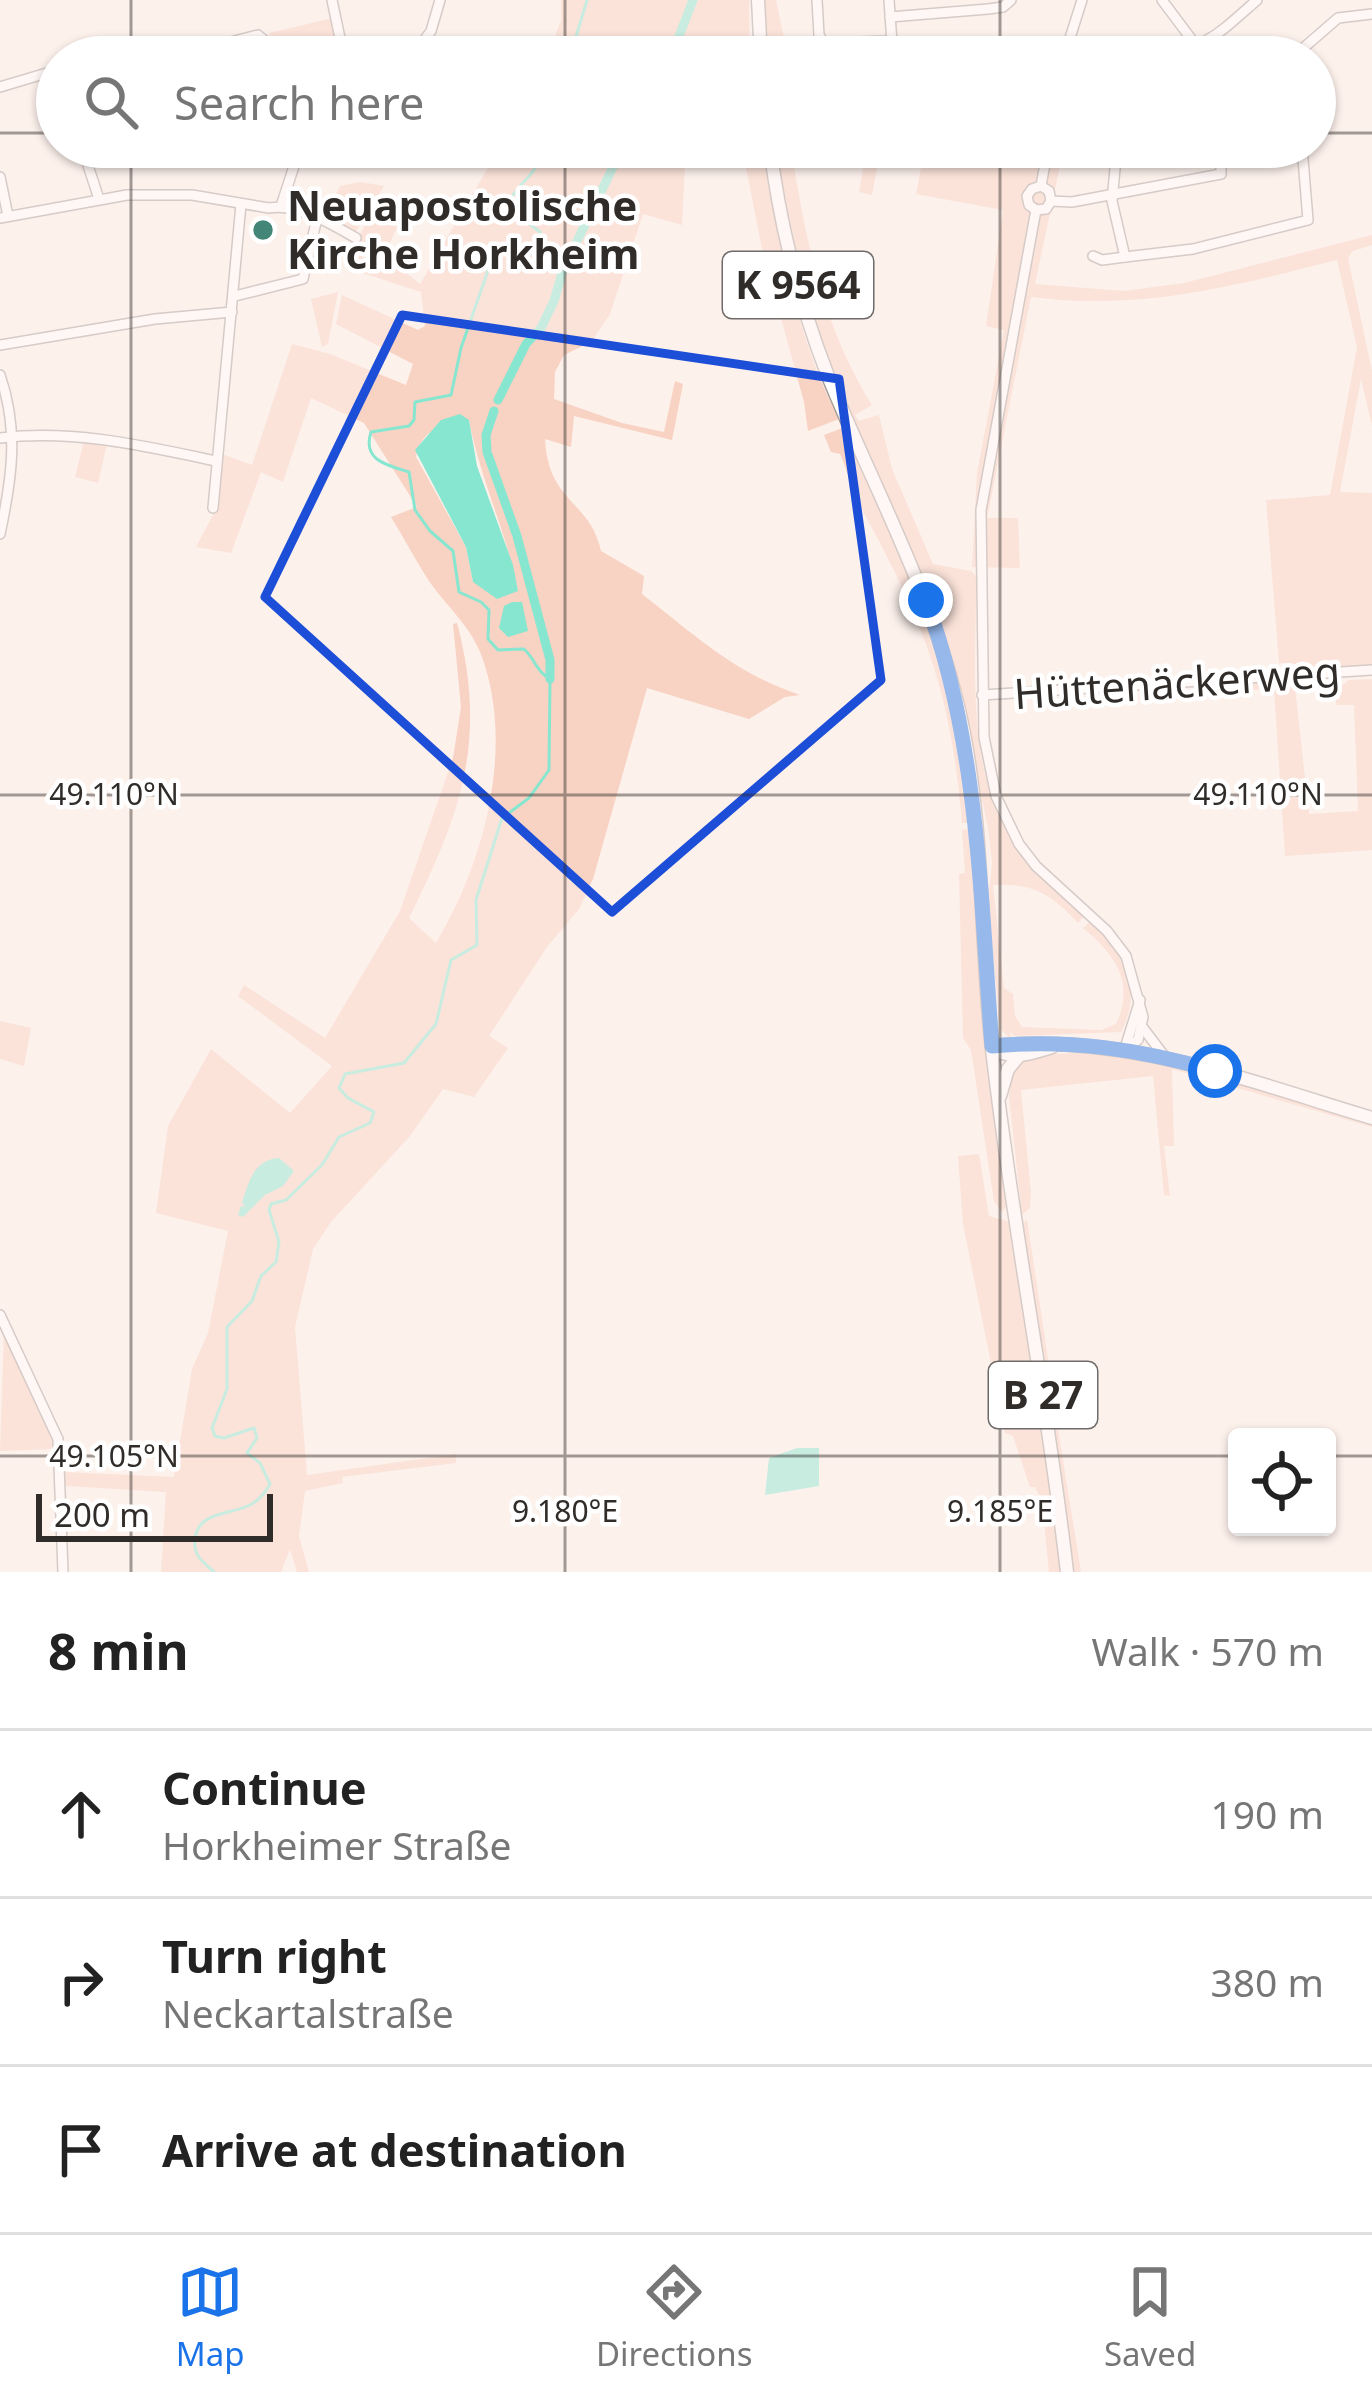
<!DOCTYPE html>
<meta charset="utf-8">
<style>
:root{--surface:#fff;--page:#f6f6f6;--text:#222;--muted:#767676;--line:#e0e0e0;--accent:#1a73e8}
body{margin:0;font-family:"Noto Sans",sans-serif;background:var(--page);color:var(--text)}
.controls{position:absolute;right:36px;bottom:36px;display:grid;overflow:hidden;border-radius:12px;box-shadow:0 3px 9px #0004}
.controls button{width:108px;height:108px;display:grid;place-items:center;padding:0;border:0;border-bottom:3px solid var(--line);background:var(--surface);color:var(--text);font:60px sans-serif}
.scale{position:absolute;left:36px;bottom:30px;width:237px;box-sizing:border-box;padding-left:12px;border:6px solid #302c2a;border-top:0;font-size:33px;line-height:42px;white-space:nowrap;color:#302c2a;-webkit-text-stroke:9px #fff;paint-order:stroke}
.stop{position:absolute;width:36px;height:36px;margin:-27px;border:9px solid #1a73e8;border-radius:50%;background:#fff}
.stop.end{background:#1a73e8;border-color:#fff;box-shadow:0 3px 12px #0008}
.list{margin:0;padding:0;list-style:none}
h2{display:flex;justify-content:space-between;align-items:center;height:156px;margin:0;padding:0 48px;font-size:51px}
h2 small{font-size:39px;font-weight:400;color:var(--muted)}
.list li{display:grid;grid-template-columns:78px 1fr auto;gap:36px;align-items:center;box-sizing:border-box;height:168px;padding:0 48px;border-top:3px solid var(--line)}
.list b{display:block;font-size:45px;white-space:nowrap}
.list p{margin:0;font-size:39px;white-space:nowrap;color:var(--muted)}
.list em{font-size:39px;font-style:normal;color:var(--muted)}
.icon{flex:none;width:66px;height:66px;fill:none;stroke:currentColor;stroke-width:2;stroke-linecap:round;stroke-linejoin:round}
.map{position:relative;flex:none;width:1372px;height:1572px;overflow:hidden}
.search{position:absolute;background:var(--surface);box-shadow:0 3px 9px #0004;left:36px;right:36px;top:36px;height:132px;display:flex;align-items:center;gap:30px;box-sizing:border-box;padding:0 42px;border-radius:66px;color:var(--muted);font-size:45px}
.sheet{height:660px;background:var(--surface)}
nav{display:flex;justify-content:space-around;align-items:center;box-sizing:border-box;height:168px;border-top:3px solid var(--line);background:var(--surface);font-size:33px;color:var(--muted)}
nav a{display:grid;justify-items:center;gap:6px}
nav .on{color:var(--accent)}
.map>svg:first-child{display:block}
</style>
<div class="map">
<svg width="1372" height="1572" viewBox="0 0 1372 1572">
<rect width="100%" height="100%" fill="#fdf1ec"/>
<g fill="#f8d2c2" fill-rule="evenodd">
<path d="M561 0H749L750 57H547L561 21Z"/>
<path d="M765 0H776L788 57H769Z"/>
<path d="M333 18 340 45C324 63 299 57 277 57L269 33Z"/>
<path d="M500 147H686L682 225 643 214 610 314 591 342 564 355 555 372 554 399 622 423 664 432 675 381 683 384 672 440 574 416 571 447 545 439C548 503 590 500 601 551L644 576 642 594C695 635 734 673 800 695L785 697 749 719 647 688 593 879 579 909 547 947 489 1036 508 1048 474 1097 443 1089 410 1136 331 1222 313 1249 295 1327 307 1475 456 1454V1463L342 1477 343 1483 305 1491 299 1536 309 1572H297L290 1549 281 1572H161L166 1492 65 1486 64 1472 174 1477 192 1369 208 1333 228 1231 156 1213 168 1126 211 1049 290 1113 332 1066 238 996 244 985 325 1038 400 911 453 758 461 707 453 624 457 623C488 740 461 814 409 918L436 943C484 863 515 748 482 657 471 626 447 607 429 581 416 561 404 538 391 517L417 507 364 423 311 398 283 482 261 472 231 553 196 547 214 513 222 454 252 465 292 344 330 354 406 385 413 364 336 324 342 295 418 330 425 326 421 292 347 268 361 232 383 197 404 213 384 255 420 284ZM469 420C480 479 507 533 518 591L473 582 466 547 416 457C422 428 442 425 469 420Z"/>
<path d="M742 147H761C779 239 795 335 839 419L808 431 804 402 762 249Z"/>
<path d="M775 147H791C805 238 823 327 872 405L855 415 859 421 879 415 892 469 933 564 971 571 976 576C977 666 963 771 1018 850 1035 875 1062 895 1084 916L1078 923C1051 894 1033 883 993 885L1004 988 1013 994 1015 1016 1022 1027 1101 1030 1116 1024C1135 983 1116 955 1083 928L1090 922C1124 952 1144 988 1121 1032L1014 1036 1010 1032 1011 1039 1000 1029 988 903 992 862 988 828 957 678 917 562 845 402 815 323 803 284Z"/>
<path d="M867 147H881L872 195 859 192Z"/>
<path d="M925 147H1064L1035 284 1124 291 1184 283 1372 235V245L1353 251 1348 258 1372 371V426L1361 379 1340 492 1372 493V667L1310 673 1309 665 1279 663 1266 500 1330 495 1357 347 1337 260C1231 287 1141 311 1031 297L987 518H1018L1020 568 972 567 977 473 1004 330 986 326 1003 210 916 194Z"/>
<path d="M360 182 384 186 355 233 331 220 338 210 331 204 340 186Z"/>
<path d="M338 292 328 344 322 347 311 299Z"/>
<path d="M845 427 916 587 950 693 971 823H962C951 691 924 621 860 506 851 490 848 471 840 454L831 452 824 435Z"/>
<path d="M84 441 107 444 98 483 75 477Z"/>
<path d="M1294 678 1309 814 1358 811 1354 705H1336V700L1340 699 1339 688 1349 680 1372 679V850L1285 856 1274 689 1247 690V681Z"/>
<path d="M971 829 987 1068 1009 1204 1002 1212 994 1201 971 1050 963 1038 959 874 965 873 962 830Z"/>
<path d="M0 1021 31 1028 24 1066 0 1059Z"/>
<path d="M1099 1052C1192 1062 1283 1096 1372 1122V1127L1172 1069 1174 1146H1164L1170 1196 1164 1195 1153 1076 1021 1090 1031 1193 1030 1208 1022 1215 1009 1097 1012 1069 1033 1055Z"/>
<path d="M979 1154 989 1216 1010 1222 1062 1572H1049L1042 1500 1035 1487H1030L1013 1436 1005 1433 963 1224 958 1156Z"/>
<path d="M1027 1219 1057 1418H1052L1023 1224Z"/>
<path d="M0 1324 49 1431 54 1449 0 1451 4 1333Z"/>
<path d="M1053 1423H1057L1081 1572H1073Z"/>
</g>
<g fill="#87e6d0">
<path d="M460 414 469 420 477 466 513 565 518 591 497 599 473 582 466 547 415 450 441 420Z"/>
<path d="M512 602H522L528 631 508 637 499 628 504 606Z"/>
<path d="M279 1158 294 1171 283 1186 265 1195 243 1217 238 1215 241 1206 246 1207 242 1203C249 1182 253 1160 279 1158Z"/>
<path d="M797 1448H819V1486L765 1495 769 1458Z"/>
</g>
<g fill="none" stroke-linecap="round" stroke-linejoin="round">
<g stroke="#87e6d0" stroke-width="3">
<path d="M570 57 587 0"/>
<path d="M214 1572C203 1562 193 1556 195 1540 197 1511 230 1515 250 1505 260 1500 265 1493 270 1484L260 1463 247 1453 257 1438 254 1428 224 1438 215 1436 212 1428 227 1389V1327L252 1301 261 1276 276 1262 279 1242 269 1210 271 1204 286 1200 322 1165 339 1137 370 1123 374 1112 348 1098 339 1088 345 1074 404 1063 436 1024 451 960 477 945 476 900 502 818 529 798 549 770 550 679C536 671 535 659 524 649L498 650 488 639 489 610 481 602 459 592 453 551 430 531 415 510 409 472C386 465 362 460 371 432L409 426 414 420 415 402 451 395 461 348 492 259 502 249 530 254 539 244 540 232 517 214 510 201C516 186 529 180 537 165L517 147"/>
</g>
<g stroke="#87e6d0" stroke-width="9">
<path d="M671 57 693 0"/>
<path d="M632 149 633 147"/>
<path d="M498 400 526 344 541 328 554 301 563 270 615 163"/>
<path d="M494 411 486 435 487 452 517 536 550 660V679"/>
</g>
<defs>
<g id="minor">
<path d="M332 0 344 57"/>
<path d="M817 0 819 35 824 43 892 41"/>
<path d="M889 0 893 57"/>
<path d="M1162 0 1198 48"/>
<path d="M890 17 988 9 1003 7 1011 0"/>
<path d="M101 57 136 50"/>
<path d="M134 57 141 47 147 49 149 57"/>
<path d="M173 57 258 35 270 45 274 57"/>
<path d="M357 57 420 46 431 31 440 0"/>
<path d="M1064 57 1082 0"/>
<path d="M1153 57C1208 47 1216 36 1257 0"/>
<path d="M1293 57 1338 18 1372 14"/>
<path d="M0 87 57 70"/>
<path d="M82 147 99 199"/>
<path d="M1117 147 1112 201 1125 257 1193 249 1308 220 1302 147"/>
<path d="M296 160 382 147"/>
<path d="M0 177 8 216"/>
<path d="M1041 186 1049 191 1051 201 1046 209 1036 210 1029 205 1027 196 1032 189 1041 186 1048 147"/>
<path d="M1051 201 1072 202 1221 174V147"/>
<path d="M281 206 296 160 295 147"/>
<path d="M1036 210 981 510 984 737 996 796 1019 844 1036 866 1107 931 1126 956 1143 1017 1138 1040 1125 1048"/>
<path d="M0 218 127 195H192L269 208C298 203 331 224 356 238"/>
<path d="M1093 256 1102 260 1125 257"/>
<path d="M235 296 303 279 317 218"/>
<path d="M0 345 155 319 232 312"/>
<path d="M0 375C19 430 12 478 0 534"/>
<path d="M0 438C73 429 145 446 216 461"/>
<path d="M213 508 241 204"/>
<path d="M982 695 1372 670"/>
<path d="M1143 1028 1165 1057"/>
<path d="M1125 1048 1140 1000"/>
<path d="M0 1315 58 1439 63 1572"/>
</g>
<g id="major">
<path d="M758 0 761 57"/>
<path d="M770 147C780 225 799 302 828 376 873 486 930 589 958 706 985 818 979 935 992 1049 1012 1224 1047 1397 1067 1572"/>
<path d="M992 1046C1126 1033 1245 1080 1372 1118"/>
<path d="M992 1047C1010 1062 1032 1053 1052 1047"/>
<path d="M1000 1096 1008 1069 1019 1056"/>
</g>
</defs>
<use href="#minor" stroke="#a79d98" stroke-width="12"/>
<use href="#major" stroke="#a79d98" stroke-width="15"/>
<use href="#minor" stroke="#fff" stroke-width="9"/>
<use href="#major" stroke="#fff" stroke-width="12"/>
</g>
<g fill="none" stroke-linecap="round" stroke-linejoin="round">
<path stroke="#1a73e8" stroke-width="15" d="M926 600C979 747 980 892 992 1046 1069 1039 1140 1049 1215 1071"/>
</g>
<path d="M0 0H1372V1572H0ZM402 315 839 379 881 680 612 912 265 597Z" fill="#fdf1ec" fill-opacity=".55" fill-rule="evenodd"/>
<path fill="none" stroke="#1d4ed8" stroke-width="9" stroke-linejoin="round" d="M402 315 839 379 881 680 612 912 265 597Z"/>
<path fill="none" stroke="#302c2a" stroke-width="3" stroke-opacity="0.45" d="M131 0V57M565 0V57M1000 0V57M0 133H57M1315 133H1372M131 147V1572M565 147V1572M1000 147V1572M0 795H1372M0 1456H1237M1327 1456H1372"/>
<circle fill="#438677" stroke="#fff" stroke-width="4.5" cx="263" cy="230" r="12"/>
<g text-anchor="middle" stroke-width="9" stroke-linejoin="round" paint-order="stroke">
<g fill="#fff" stroke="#6e6b6a" stroke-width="3">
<rect x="723" y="252" width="150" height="66" rx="9"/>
<rect x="989" y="1362" width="108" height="66" rx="9"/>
</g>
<g font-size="39" font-weight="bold" fill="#302c2a">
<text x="798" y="299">K 9564</text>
<text x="1043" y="1409">B 27</text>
</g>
<g font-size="42" font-weight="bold" fill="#302c2a" stroke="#fff" text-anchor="start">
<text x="287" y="221">Neuapostolische<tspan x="287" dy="48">Kirche Horkheim</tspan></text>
</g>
<g font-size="42" fill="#302c2a" stroke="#fff">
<text transform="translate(1177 683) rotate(-4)" y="15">Hüttenäckerweg</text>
</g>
</g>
<g font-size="30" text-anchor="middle" fill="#302c2a" stroke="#fff" stroke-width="9" stroke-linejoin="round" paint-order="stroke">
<text x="114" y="805">49.110°N</text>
<text x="1258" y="805">49.110°N</text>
<text x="114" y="1467">49.105°N</text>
<text x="565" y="1522">9.180°E</text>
<text x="1000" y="1522">9.185°E</text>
</g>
</svg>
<div class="controls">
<button><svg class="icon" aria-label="locate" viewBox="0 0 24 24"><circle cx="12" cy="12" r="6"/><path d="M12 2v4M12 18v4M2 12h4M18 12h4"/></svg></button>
</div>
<div class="scale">200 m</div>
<div class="stop" style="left:1215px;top:1071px"></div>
<div class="stop end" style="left:926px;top:600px"></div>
<div class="search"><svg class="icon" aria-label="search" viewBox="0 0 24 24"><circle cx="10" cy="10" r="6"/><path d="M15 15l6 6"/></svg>Search here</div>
</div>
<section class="sheet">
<h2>8 min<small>Walk · 570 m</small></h2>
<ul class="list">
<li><svg class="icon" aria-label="ahead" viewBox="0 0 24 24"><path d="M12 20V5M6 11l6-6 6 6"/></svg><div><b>Continue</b><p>Horkheimer Straße</p></div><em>190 m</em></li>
<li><svg class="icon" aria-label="right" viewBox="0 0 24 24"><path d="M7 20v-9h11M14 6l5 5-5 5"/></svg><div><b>Turn right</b><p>Neckartalstraße</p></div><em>380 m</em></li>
<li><svg class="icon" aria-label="arrive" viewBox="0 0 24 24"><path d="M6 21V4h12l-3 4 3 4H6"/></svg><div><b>Arrive at destination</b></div></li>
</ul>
</section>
<nav>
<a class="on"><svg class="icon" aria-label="map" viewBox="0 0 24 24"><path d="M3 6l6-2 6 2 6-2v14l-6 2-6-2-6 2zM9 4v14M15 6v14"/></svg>Map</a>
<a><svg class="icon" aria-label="directions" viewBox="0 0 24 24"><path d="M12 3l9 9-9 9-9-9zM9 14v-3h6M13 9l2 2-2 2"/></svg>Directions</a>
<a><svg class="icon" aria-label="saved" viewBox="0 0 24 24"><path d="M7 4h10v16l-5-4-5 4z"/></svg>Saved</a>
</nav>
